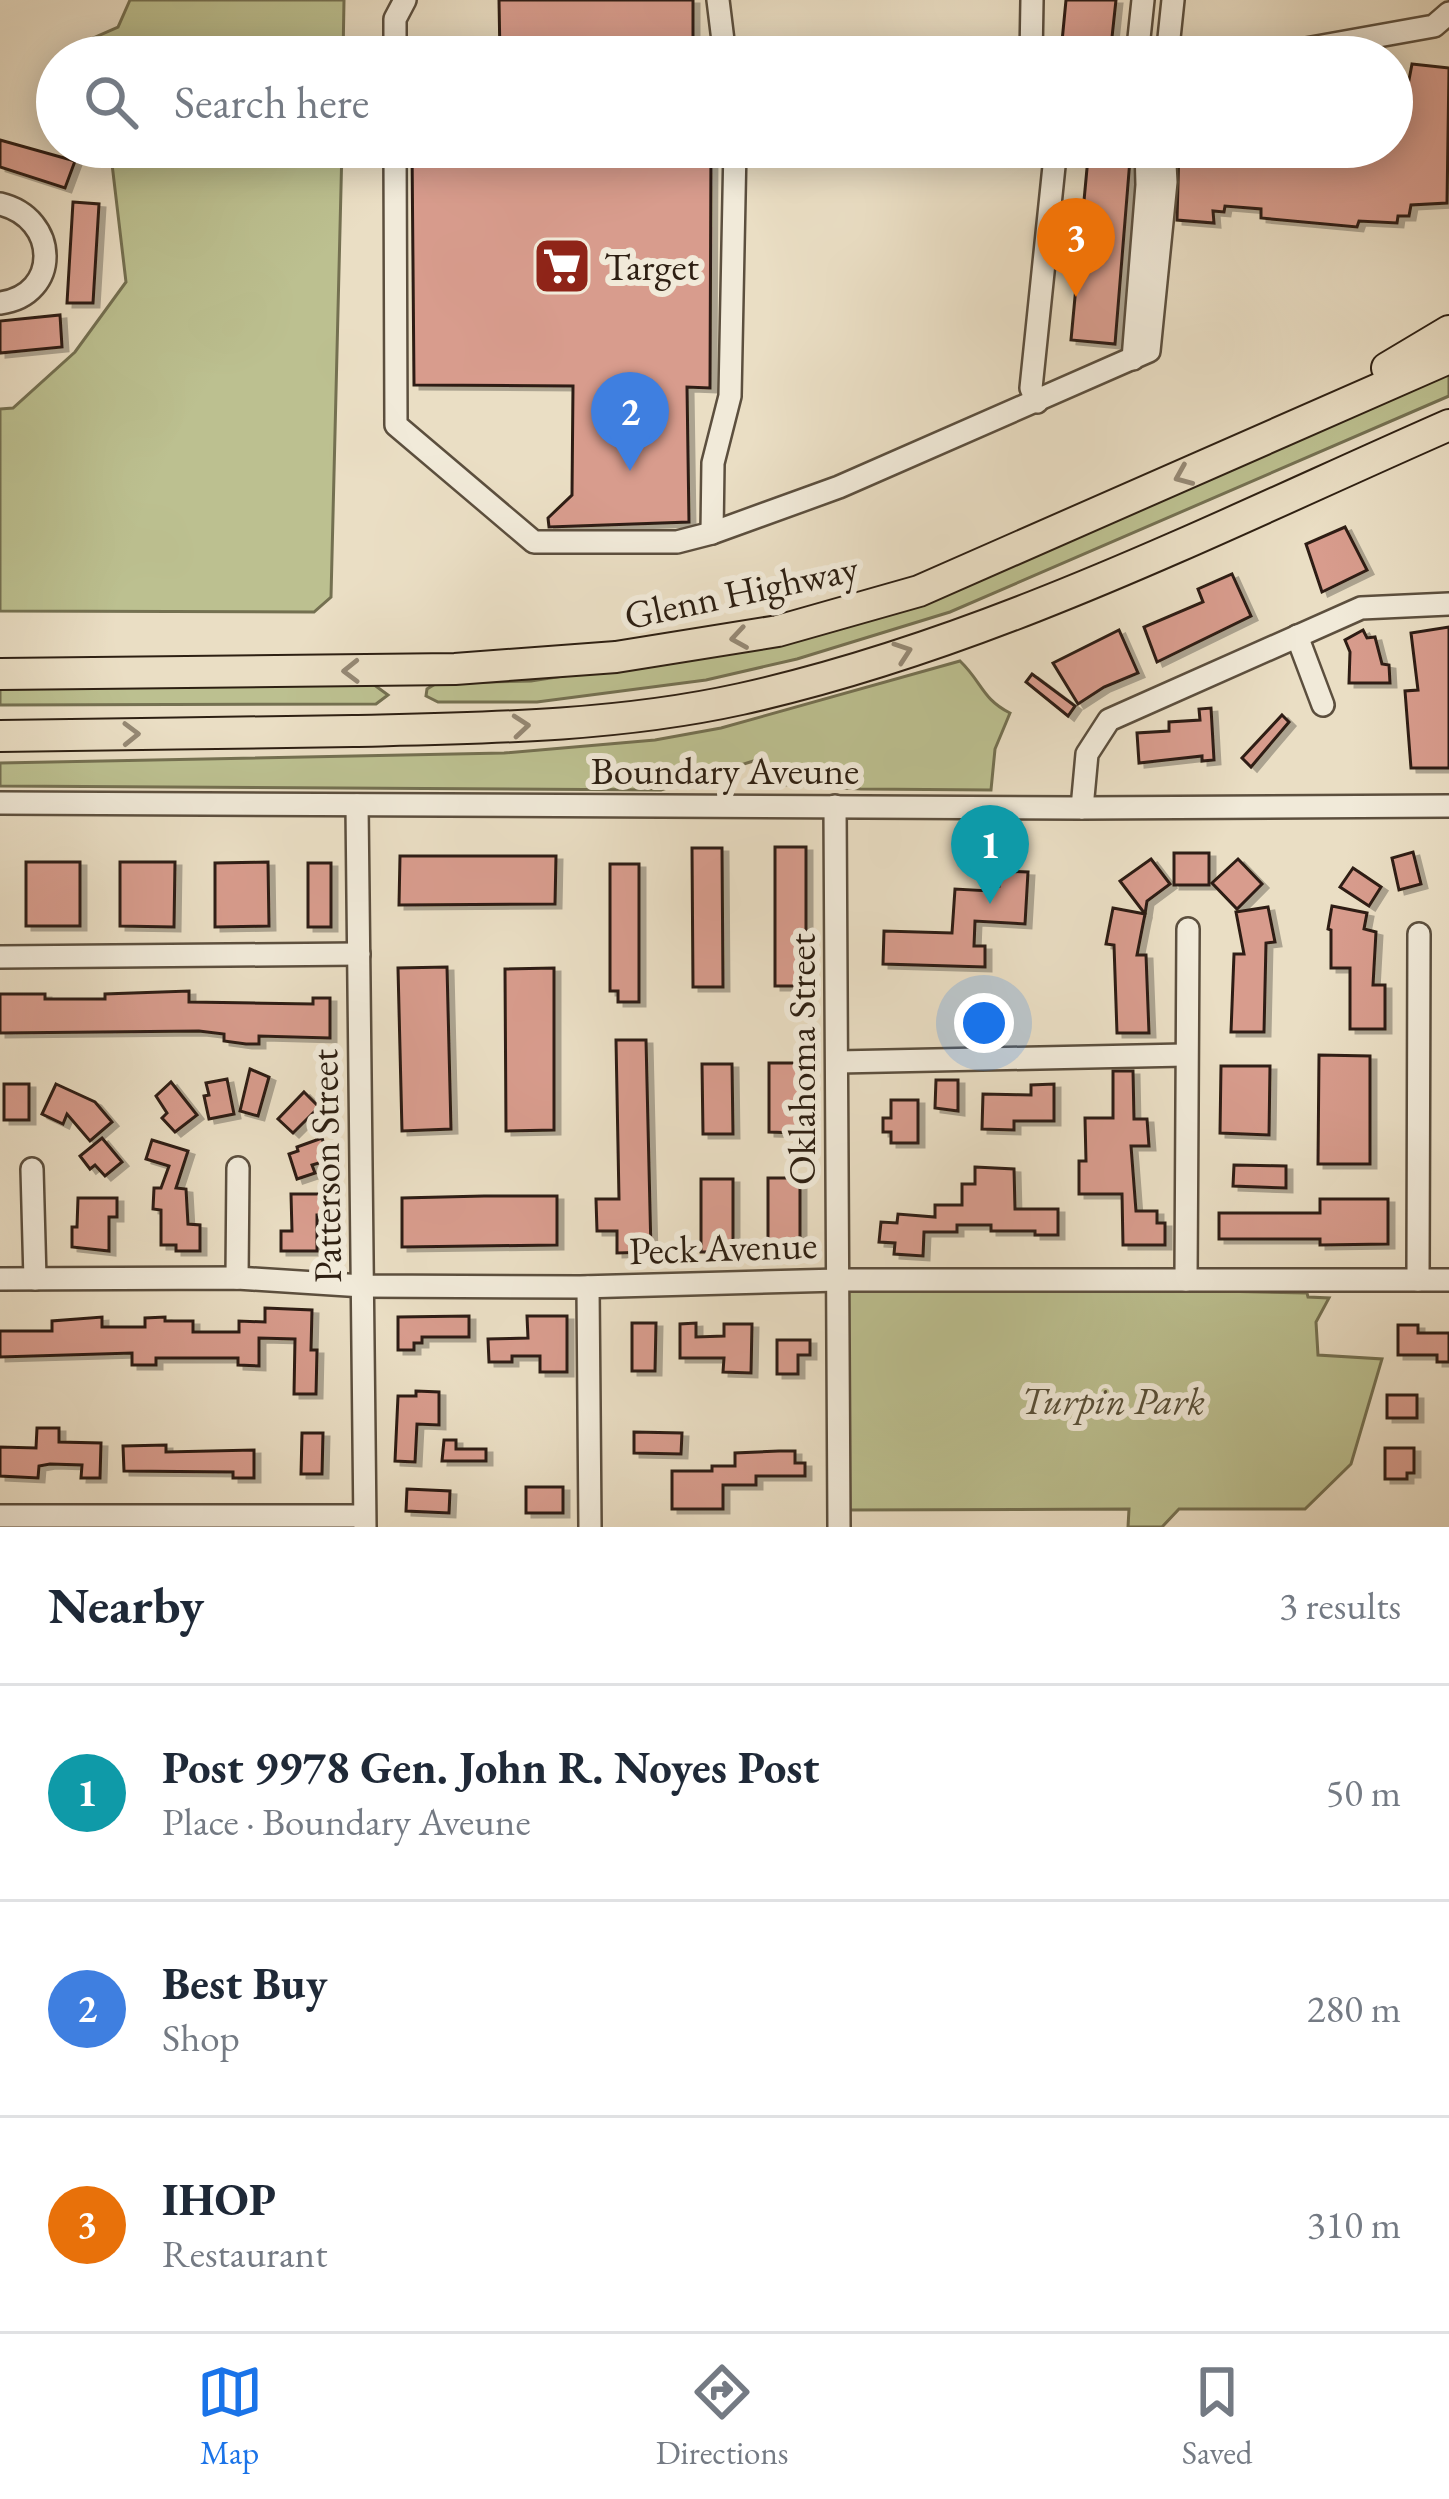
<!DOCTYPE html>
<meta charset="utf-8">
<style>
:root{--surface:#fff;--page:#f2f2f3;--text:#1f2937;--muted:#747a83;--line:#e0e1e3;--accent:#1a73e8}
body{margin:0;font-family:"EB Garamond",serif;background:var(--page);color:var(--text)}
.you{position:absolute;left:984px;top:1023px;width:42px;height:42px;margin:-30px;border:9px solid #fff;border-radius:50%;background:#1a73e8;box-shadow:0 0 0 18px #1a73e833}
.badge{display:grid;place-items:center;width:78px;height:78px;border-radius:50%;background:var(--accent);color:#fff;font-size:39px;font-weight:700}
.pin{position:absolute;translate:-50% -99px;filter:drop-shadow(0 3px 6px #0008)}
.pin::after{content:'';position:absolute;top:63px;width:42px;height:36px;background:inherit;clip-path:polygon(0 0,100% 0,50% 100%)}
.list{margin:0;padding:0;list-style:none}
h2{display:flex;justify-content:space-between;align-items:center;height:156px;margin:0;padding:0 48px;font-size:51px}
h2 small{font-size:39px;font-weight:400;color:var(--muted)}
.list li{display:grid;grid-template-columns:78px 1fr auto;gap:36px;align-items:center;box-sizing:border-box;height:216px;padding:0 48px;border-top:3px solid var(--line)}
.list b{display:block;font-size:45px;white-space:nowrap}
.list p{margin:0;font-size:39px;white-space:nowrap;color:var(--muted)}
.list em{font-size:39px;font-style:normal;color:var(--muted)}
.icon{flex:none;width:66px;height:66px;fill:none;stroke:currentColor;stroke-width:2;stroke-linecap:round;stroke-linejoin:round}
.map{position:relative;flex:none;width:1449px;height:1527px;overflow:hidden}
.search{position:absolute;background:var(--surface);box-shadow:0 6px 30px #0003;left:36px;right:36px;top:36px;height:132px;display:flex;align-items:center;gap:30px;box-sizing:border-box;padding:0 42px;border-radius:66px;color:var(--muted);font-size:45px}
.sheet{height:804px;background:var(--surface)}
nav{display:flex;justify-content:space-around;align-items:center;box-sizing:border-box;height:168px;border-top:3px solid var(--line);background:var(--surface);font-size:33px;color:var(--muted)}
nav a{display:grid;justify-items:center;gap:6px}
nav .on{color:var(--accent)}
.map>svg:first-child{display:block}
</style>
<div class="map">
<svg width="1449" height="1527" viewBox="0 0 1449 1527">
<defs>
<filter id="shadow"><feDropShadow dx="6" dy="4" stdDeviation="0" flood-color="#0004"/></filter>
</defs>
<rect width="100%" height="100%" fill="#eadec4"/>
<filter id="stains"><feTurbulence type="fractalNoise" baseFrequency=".00167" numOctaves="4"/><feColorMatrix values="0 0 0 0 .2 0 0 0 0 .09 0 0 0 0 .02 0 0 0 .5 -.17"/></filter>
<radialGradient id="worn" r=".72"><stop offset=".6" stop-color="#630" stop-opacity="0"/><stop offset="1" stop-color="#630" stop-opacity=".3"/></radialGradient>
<g fill="#bcc090" stroke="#747051" stroke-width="3">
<path d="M130 0H344L343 57H66V50L118 27Z"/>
<path d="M110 147H342L331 597 314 612 0 611V409L13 408 75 352 126 282Z"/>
<path d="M1449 371V396L950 612 797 659 706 680 537 702H438L426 696 427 689 437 683 531 681 712 653 947 591Z"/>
<path d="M960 661C982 682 982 699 1010 713L995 749 991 790 861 789 751 783 763 758 661 790 0 786V763L504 753 655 740 721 728Z"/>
<path d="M373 684 388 695 376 704 0 705V689Z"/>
<path d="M1176 1290 1307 1293 1308 1297 1329 1298 1316 1322 1318 1355 1382 1359 1351 1464 1305 1509H1179L1162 1527H1128L1129 1509 845 1510 846 1291Z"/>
</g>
<g fill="#d89c8d" stroke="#2d1f12" stroke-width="3" filter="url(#shadow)">
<path d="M499 0H693V57H500Z"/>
<path d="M1066 0H1116L1110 56 1061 52Z"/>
<path d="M1412 64 1449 68 1447 203 1411 205 1409 216H1398L1397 223 1359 221 1357 227 1261 218V209L1225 206 1224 212 1213 211 1214 223 1177 220 1179 147H1392V77L1409 80Z"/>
<path d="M0 140 75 161 65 188 0 167Z"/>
<path d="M412 147H711L710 388 687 387 689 522 549 527 548 518 572 495 573 386 414 385Z"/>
<path d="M1089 147H1131L1115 344 1071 340Z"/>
<path d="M73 202 99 204 93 303H67Z"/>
<path d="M60 315 62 347 0 353V321Z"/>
<path d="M1345 527 1367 570 1322 592 1306 544Z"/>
<path d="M1232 574 1251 616 1157 662 1144 627 1203 602 1198 589Z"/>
<path d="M1449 627V768H1411L1405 691 1418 690 1411 633Z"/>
<path d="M1119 630 1138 673 1104 687 1078 704 1053 663Z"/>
<path d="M1363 630 1367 638 1375 637 1382 664 1389 665 1390 683H1349L1350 652 1345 640Z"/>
<path d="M1032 674 1075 706 1068 716 1026 682Z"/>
<path d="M1211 708 1214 760 1202 761V756L1139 763 1137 733 1169 731V722L1200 720 1199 709Z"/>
<path d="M1282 715 1289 722 1251 767 1242 758Z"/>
<rect x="775" y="847" width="31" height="139"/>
<path d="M692 848H722L723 987H693Z"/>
<path d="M1413 852 1421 884 1399 890 1392 858Z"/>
<rect x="1174" y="853" width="35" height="32"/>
<path d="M400 856H556L555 904 399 905Z"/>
<path d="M1151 859 1170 884 1147 901 1145 914 1120 881Z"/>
<path d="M1238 859 1262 884 1237 909 1212 883Z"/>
<rect x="26" y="862" width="54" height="64"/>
<path d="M120 862H175L174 927 120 926Z"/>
<path d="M268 862 269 926 215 927V863Z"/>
<rect x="308" y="863" width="23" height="64"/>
<path d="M610 864H639V1002H618V991H610Z"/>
<path d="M1353 868 1381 887 1369 906 1340 887Z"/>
<path d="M1000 871 1028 872 1025 924 975 921 974 946H985V967L883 964 884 931 952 933 955 889 990 891V885L999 886Z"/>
<path d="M1332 906 1367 913 1364 929 1376 932 1373 985H1385V1029H1350V968H1331V930L1328 929Z"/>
<path d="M1268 907 1275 942 1266 943 1264 1032H1231L1234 954H1244L1236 912Z"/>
<path d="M1113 908 1145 914 1137 955H1146L1149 1033H1117L1114 945 1106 944Z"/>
<path d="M447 967 451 1129 402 1131 398 968Z"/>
<path d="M554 968V1130L506 1131 505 969Z"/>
<path d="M189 991V1002L313 1004V998H330V1038L259 1036V1044H246L224 1041V1034L199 1031 0 1033V994H45V999H105V994Z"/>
<path d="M616 1040H646L651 1252 617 1253V1231H597L596 1199H619Z"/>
<path d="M1319 1055 1370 1056V1164H1318Z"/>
<path d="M769 1063H800L799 1133 769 1132Z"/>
<path d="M702 1064H732L733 1134H703Z"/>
<path d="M1221 1066H1270L1269 1135 1220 1133Z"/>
<path d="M250 1069 269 1077 258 1116 240 1111Z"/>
<path d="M1113 1071H1133L1134 1119H1147L1149 1146H1131L1136 1211H1157V1223H1165V1245H1123L1122 1194H1079V1161H1086L1085 1118H1113Z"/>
<path d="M227 1079 234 1114 209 1119 204 1096 209 1095 206 1083Z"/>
<path d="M936 1080H958V1111L935 1108Z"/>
<path d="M171 1082 197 1115 175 1132 162 1118 167 1113 156 1096Z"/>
<rect x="4" y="1084" width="25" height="36"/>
<path d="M56 1084 95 1102 112 1122 90 1141 67 1114 63 1124 42 1114Z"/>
<path d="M1054 1084V1121H1014V1130L982 1129 983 1094 1031 1095V1085Z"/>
<path d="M304 1092 319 1107 293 1133 278 1119Z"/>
<path d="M891 1100H918V1143H891V1132H883V1118H891Z"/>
<path d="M102 1138 122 1162 105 1176 95 1165 90 1169 80 1156Z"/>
<path d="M322 1138 329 1160 312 1165 315 1173 297 1179 289 1154 298 1151 297 1147Z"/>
<path d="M152 1140 188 1151 176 1188 186 1189 188 1224 200 1225V1251H176V1245H161V1210L153 1209 154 1188H161L169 1166 146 1159Z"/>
<path d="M1234 1165 1286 1166V1188L1233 1186Z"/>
<path d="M975 1167 1014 1169 1015 1209H1058V1235H1035V1231H991V1225H957V1232H924L923 1256 894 1254 895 1243 879 1242 881 1222 897 1223 898 1214 935 1217V1205H962V1184H975Z"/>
<rect x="768" y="1178" width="32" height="75"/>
<rect x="701" y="1179" width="32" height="73"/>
<path d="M291 1194H326V1215H317V1251H281V1231H292Z"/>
<path d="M484 1196H557V1245L402 1247V1198Z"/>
<path d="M78 1198H117V1217H109V1251L72 1247V1227H77Z"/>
<path d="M1320 1199H1388V1244L1320 1245V1239H1219V1213H1320Z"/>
<path d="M265 1308 312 1310 311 1350H317L316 1394H294L295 1339 259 1338V1366L238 1365V1358H156V1365H132V1353L0 1357V1331H52V1321L102 1317V1327H145V1318L165 1317V1321H193V1332H239V1321L265 1322Z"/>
<path d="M469 1316V1337H422V1343H414V1350H398V1317Z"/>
<path d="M527 1316H567V1372H540V1356H512V1362H489L488 1339 528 1338Z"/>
<path d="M632 1323H656L655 1371H632Z"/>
<path d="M696 1323V1337L724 1336V1324H752L751 1373 723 1372 724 1358H680V1324Z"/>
<path d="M1398 1325H1418V1333H1449V1362H1437V1355H1398Z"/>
<path d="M777 1340H810V1355H798V1374H777Z"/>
<path d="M416 1391 439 1392V1425L417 1424 415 1462 395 1461 398 1396H416Z"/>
<rect x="1387" y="1395" width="30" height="23"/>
<path d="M37 1428H59V1442L101 1443 100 1478H81L82 1465 50 1464 39 1466 38 1478 0 1476V1447L36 1448Z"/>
<path d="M634 1432 682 1433 681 1454 634 1453Z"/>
<path d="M302 1433H323L322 1474H301Z"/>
<path d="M444 1440H456V1449H486V1461H442Z"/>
<path d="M166 1445V1452L254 1450V1478H233V1472L124 1471 123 1446Z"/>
<path d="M1385 1448H1414V1473H1407V1479H1385Z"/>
<path d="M779 1451H795V1463H805V1476H756V1485H723V1509H672V1471H712V1466H735V1453Z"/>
<rect x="526" y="1487" width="37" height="26"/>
<path d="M407 1489 450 1491 449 1513 406 1511Z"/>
</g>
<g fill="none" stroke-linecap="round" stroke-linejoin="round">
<defs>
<g id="minor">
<path d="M718 0 725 57"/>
<path d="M395 57V19L405 0"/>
<path d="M1031 57 1032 0"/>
<path d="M1137 57 1143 0"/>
<path d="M1167 57 1173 0"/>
<path d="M1261 57 1434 26 1449 13"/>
<path d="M395 147 396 425 534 542H677L712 533 839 487 1149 351 1166 182 1164 147"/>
<path d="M0 204C59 218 61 295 0 303"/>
<path d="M1133 359 1147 185 1146 147"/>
<path d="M1037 402 1031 388 1056 147"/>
<path d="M712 533 713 463 730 396 735 147"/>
<path d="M1297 636 1323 705"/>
<path d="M0 803 1082 808 1449 806"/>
<path d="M357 805 365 1527"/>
<path d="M835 806 839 1527"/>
<path d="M1082 808 1087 754 1109 720 1361 608 1449 604"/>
<path d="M0 957 359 954"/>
<path d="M838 1062 1185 1055"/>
<path d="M32 1169 35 1279"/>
<path d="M237 1278 238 1168"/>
<path d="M0 1279 237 1278 363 1286 580 1287 839 1280H1449"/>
<path d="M1186 1280 1188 929"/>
<path d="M1418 1280 1419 934"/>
<path d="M588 1287 590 1527"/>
<path d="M0 1516H364"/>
</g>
<g id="highway">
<path d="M1387 368 1449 331"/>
<path d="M0 674 455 669 616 657 778 631 919 591 1449 358"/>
<path d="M0 736C118 735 235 732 353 731 482 728 614 727 741 699 988 644 1219 526 1449 425"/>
</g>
</defs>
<use href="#minor" stroke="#5c4f3e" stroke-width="26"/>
<use href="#highway" stroke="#2d1f12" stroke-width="34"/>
<use href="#minor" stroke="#f1ead9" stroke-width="21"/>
<use href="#highway" stroke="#eadec4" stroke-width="30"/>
</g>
<defs><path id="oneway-chevron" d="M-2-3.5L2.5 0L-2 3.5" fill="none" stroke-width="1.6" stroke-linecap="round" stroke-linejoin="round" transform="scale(3)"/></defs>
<g stroke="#958874">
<use href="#oneway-chevron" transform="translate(1183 476) rotate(157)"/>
<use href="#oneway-chevron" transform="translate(739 638) rotate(171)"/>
<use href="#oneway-chevron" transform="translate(903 652) rotate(-19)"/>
<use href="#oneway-chevron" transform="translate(351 671) rotate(179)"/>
<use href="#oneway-chevron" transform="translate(521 726) rotate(-5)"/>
<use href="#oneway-chevron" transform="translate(131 734) rotate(-1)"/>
</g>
<defs>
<symbol id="supermarket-square" viewBox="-11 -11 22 22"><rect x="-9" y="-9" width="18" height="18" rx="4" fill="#8f2418" stroke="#f1ead9"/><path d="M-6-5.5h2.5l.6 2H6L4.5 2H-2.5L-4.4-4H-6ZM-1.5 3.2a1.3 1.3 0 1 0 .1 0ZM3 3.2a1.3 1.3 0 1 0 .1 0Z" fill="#fff"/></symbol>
</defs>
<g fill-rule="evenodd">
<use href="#supermarket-square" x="529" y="233" width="66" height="66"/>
</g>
<g text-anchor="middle" stroke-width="12" stroke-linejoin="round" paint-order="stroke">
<g font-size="39" fill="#2d1f12" stroke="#f1ead9" text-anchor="start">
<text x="604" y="280">Target</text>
</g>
<g font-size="39" fill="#2d1f12" stroke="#f1ead9">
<text transform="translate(741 591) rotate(-12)" y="14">Glenn Highway</text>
<text x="725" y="784">Boundary Aveune</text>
<text transform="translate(801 1059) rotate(-90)" y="14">Oklahoma Street</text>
<text transform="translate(325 1166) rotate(-91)" y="14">Patterson Street</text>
<text transform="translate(723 1247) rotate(-2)" y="14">Peck Avenue</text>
</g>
<g font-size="39" font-style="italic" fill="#584f38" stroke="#f1ead9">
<text x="1113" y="1414">Turpin Park</text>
</g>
</g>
<rect width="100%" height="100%" filter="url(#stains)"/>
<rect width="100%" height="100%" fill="url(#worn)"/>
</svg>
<div class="you"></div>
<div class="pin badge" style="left:990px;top:904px;background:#0f9aa8">1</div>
<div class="pin badge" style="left:630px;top:471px;background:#3f7fe0">2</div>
<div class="pin badge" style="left:1076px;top:297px;background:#e8710a">3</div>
<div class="search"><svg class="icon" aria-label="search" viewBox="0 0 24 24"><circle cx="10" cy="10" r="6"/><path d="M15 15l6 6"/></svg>Search here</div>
</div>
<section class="sheet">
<h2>Nearby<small>3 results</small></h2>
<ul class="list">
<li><span class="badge" style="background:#0f9aa8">1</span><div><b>Post 9978 Gen. John R. Noyes Post</b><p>Place · Boundary Aveune</p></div><em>50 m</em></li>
<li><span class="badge" style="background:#3f7fe0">2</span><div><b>Best Buy</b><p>Shop</p></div><em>280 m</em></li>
<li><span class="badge" style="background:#e8710a">3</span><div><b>IHOP</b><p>Restaurant</p></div><em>310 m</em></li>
</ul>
</section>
<nav>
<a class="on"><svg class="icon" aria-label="map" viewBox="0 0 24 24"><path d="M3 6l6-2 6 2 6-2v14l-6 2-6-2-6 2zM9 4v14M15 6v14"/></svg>Map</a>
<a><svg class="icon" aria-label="directions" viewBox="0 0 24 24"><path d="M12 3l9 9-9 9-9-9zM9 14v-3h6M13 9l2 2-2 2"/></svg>Directions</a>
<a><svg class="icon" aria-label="saved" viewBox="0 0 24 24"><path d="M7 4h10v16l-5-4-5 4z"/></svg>Saved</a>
</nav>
